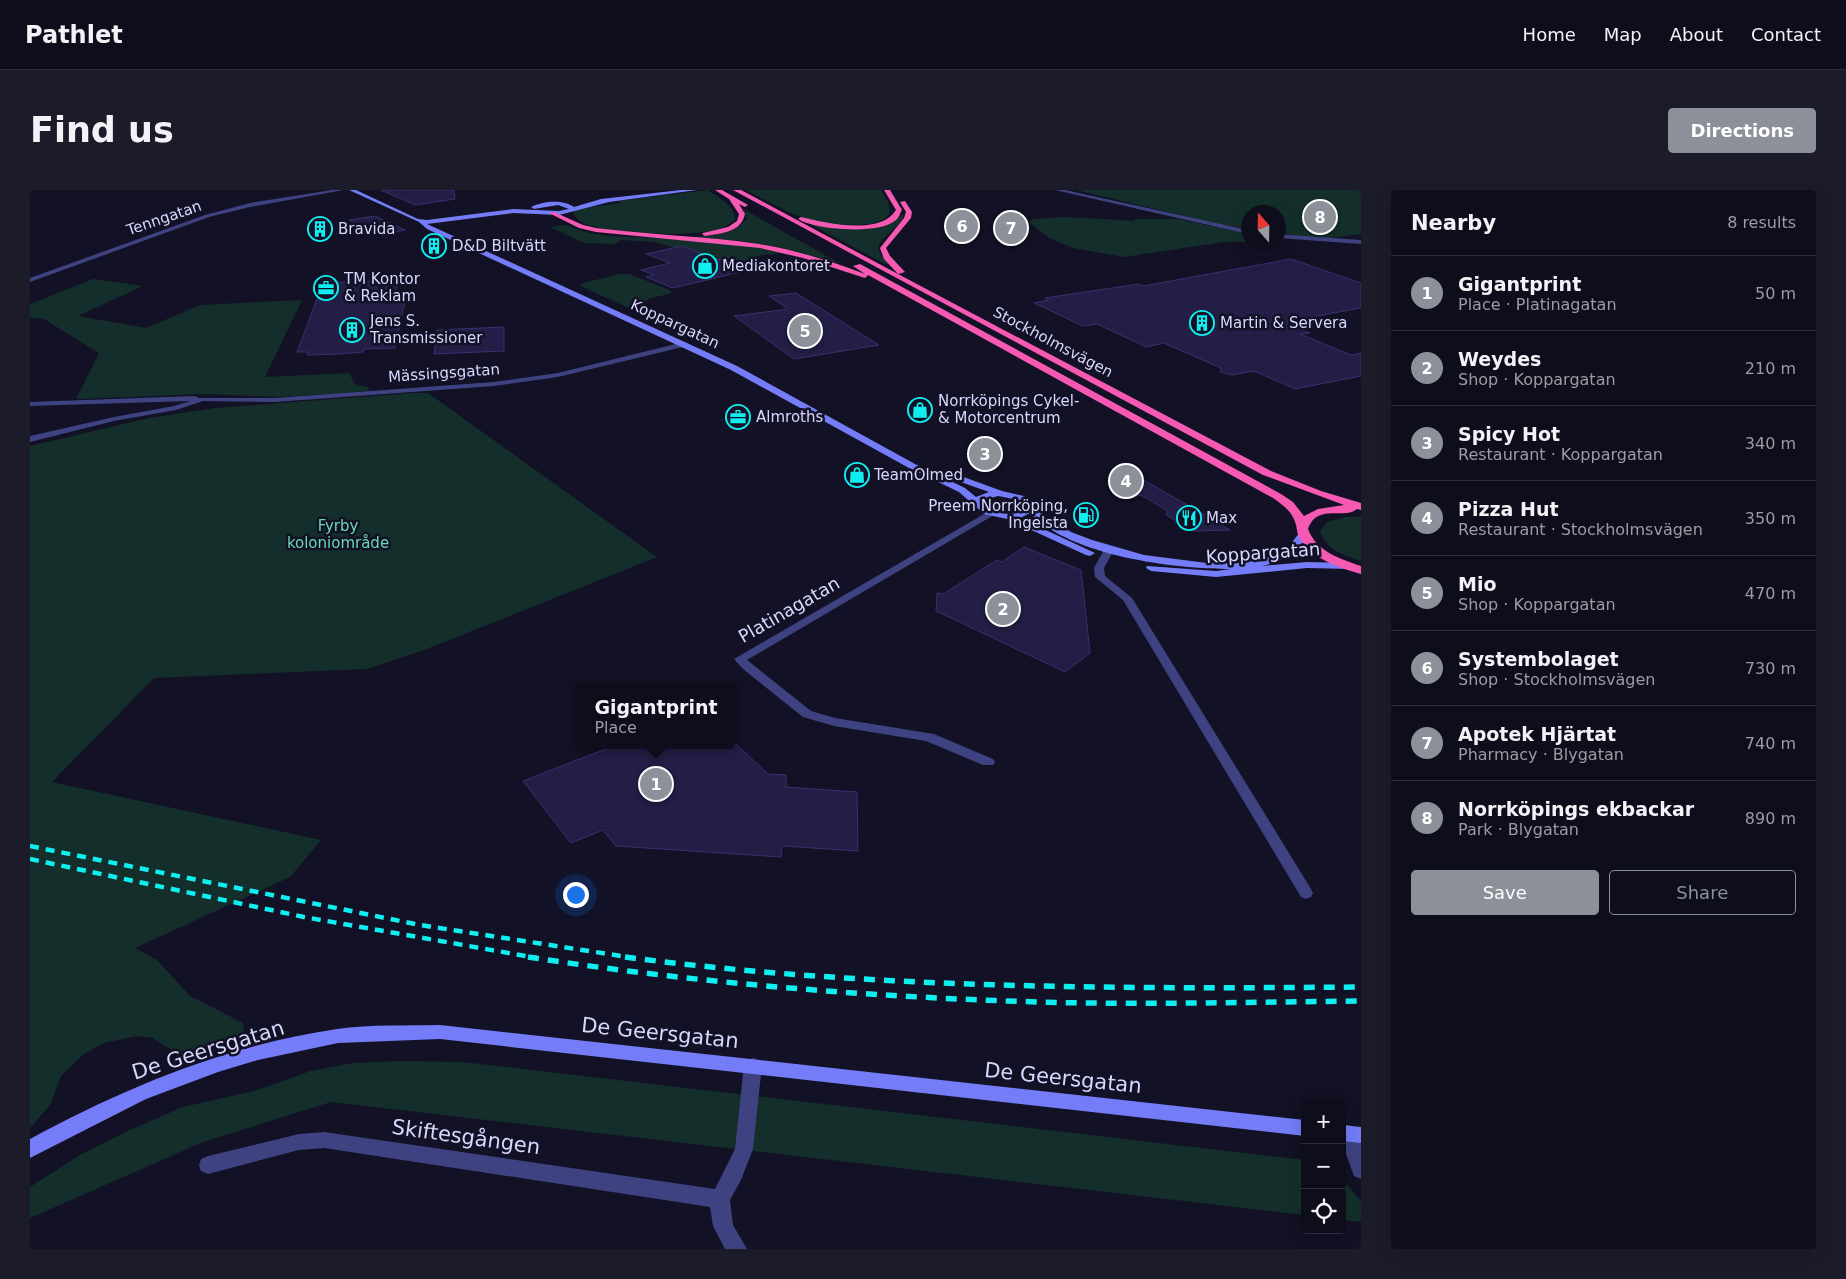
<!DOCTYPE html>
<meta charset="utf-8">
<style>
:root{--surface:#0e0d1c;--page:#1c1b29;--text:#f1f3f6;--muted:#9b9ca3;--line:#2e2d3b;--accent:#8c9099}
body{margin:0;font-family:"DejaVu Sans",sans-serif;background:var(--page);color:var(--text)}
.controls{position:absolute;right:15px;bottom:15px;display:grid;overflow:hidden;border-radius:5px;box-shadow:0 5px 20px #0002}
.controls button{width:45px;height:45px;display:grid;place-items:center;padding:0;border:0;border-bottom:1px solid var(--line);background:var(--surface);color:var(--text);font:25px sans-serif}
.compass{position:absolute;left:1211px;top:15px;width:45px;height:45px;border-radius:50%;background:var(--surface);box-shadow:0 5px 20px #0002;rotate:340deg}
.you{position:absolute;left:545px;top:704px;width:18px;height:18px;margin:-12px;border:4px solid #fff;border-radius:50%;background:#1a73e8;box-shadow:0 0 0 8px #1a73e833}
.badge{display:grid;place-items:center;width:32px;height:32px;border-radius:50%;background:var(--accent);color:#fff;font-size:16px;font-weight:700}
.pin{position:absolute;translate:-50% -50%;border:2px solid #fff;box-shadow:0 1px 5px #0006}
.popup{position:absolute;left:547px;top:494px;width:158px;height:65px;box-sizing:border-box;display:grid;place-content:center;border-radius:5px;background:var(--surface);filter:drop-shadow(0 1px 4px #0005);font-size:16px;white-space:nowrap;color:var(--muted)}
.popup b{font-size:19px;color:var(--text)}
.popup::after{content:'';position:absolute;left:50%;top:100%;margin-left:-10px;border:10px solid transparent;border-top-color:var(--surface)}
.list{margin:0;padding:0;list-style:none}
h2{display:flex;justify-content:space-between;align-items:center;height:65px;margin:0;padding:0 20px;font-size:21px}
h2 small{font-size:16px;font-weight:400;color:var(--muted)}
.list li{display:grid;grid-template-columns:32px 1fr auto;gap:15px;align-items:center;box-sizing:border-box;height:75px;padding:0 20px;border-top:1px solid var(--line)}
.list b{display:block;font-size:19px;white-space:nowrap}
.list p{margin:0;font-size:16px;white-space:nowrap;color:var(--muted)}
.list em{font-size:16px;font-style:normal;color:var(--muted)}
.actions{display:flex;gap:10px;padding:15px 20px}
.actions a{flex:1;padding:11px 0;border:1px solid var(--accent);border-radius:5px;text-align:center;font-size:18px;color:var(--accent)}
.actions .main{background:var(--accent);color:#fff}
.icon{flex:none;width:28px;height:28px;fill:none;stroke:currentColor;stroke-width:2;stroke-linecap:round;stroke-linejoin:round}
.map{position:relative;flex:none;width:1331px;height:1059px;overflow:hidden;border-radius:5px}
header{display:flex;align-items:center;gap:30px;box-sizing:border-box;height:70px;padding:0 25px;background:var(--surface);border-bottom:1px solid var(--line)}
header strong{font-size:24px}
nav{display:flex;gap:28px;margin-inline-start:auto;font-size:18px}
.intro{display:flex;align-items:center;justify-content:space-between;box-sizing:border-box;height:120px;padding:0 30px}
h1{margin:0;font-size:35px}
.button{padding:12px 22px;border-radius:5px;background:var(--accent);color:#fff;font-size:18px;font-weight:700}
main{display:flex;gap:30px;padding:0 30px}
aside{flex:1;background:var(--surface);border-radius:5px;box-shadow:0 5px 20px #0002}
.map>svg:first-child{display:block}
</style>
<header>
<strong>Pathlet</strong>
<nav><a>Home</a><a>Map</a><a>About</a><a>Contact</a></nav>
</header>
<div class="intro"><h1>Find us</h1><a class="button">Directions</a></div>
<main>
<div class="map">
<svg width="1331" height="1059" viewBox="0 0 1331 1059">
<rect width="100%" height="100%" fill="#121125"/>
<g fill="#142f2b">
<path d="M678 0C689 8 705 15 705 30 699 35 693 38 685 40 660 47 576 44 553 33 548 30 545 27 543 22L547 19 590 13 589 11Z"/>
<path d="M716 0H851C855 7 863 17 858 25 850 40 798 34 783 31 760 25 738 11 716 0Z"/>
<path d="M1046 0H1331V44L1293 49 1249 43 1248 22H1218V39L1175 31Z"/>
<path d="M713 19 809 73 749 57 711 51 662 47C680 45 707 45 717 28Z"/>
<path d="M871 25H874C866 47 831 50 860 74H855L778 33C803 35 854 48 871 25Z"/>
<path d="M1036 27 1106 31 1103 29H1148L1218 44V52H1194L1094 67 1043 58 1019 48 999 32 1003 29Z"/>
<path d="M537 35C562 49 613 47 642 48 680 50 719 55 756 63L732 65 722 69 740 75 727 78 698 67 688 70 652 56 646 58 624 52 591 50 585 54 554 53 520 37Z"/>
<path d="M590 84H599L640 100 642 103 618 109 612 117 601 119 550 96 553 93Z"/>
<path d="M63 89 113 96 48 126 116 138 170 115 272 110 235 187 319 183 325 194 338 197 339 201 251 207 174 204 46 209 69 163 14 129 0 127V114Z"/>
<path d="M385 203H398L627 367 394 460 337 479 124 488 22 592 291 650 260 687 105 758 127 770 160 806 213 833 214 845 150 865 122 848 107 846 74 853 54 864 31 886 20 915 0 938V256L119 228 185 218Z"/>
<path d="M1316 327H1331V371C1315 366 1295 359 1290 341L1297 332Z"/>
<path d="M370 871 433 872 1275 970V1025L301 912 173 952 0 1028V997L50 965 100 940 153 917 228 900 280 881 323 873Z"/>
<path d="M1312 989 1331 1011V1032L1312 1030Z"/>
</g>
<g fill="#221e45" stroke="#383170">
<path d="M351 0H424L425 9 385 15Z"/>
<path d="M345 26 375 40 349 45 319 30Z"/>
<path d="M652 56 688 70 698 67 727 78 643 98 616 87 624 85 611 80 640 73 616 64Z"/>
<path d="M1261 69 1331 93V118L1254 132 1280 143 1270 144 1321 165 1331 163V186L1265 199 1224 181 1202 185 1190 182 1191 178 1134 153 1116 157 1067 134 1053 136 1004 113 1019 110 1015 108 1109 94 1113 96Z"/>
<path d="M368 90 364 111H375L365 158 334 159 333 162 309 164 277 165 278 162H267L293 93Z"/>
<path d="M766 103 849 155 764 169 704 126 758 119 739 106Z"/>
<path d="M474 137V161L404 164 407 140Z"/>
<path d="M1103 284 1168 321 1200 340 1164 341 1136 325 1138 321 1111 305 1108 306 1080 289Z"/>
<path d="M994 357 1051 380 1060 463 1035 482 906 421 907 403 913 404 967 370 972 372Z"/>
<path d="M586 555H707L738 584 756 585V597L827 602 828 661 752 656 751 667 586 656 573 640 541 653 493 591Z"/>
</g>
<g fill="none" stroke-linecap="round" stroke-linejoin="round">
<g fill="#3e4281" fill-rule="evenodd">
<path d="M302 0H314L220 17 179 27 0 92V88L175 25 220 13Z"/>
<path d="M1025 0H1035L1218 40V44Z"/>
<path d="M1248 44 1331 50V54L1248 48Z"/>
<path d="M654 152 658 154 657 156 528 187 464 196 245 212 173 211 146 220 84 231 0 252V246L84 227 144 216 160 211 0 216V212L165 206 169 208H245L464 192 528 183Z"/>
<path d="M961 320 966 323 964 325 717 470 781 521 805 528 904 544 963 569 965 572 963 575H953L896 551 804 536 773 527 713 479 704 469Z"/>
<path d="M1079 357 1084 360 1074 378 1075 386 1102 408 1281 699 1283 703 1281 707 1276 709 1271 707 1093 410 1065 387 1064 378 1075 358Z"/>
<path d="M723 868 729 870 732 875 723 959 711 990 700 1010 703 1035 717 1059H695L683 1036 680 1017 294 958 269 960 178 984 171 981 169 975 171 969 178 966 269 944 294 942 685 999 705 959 714 875 717 870Z"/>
<path d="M1318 935 1324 937 1331 954V989L1324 986 1312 953V937Z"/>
</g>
<g fill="#747df7" fill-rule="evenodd">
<path d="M319 0H326L388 29 397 30 483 19 529 21 539 19 528 15 504 19 501 17C513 11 533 9 544 17L571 9 651 0H667L579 12 529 25 483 23 397 34 707 176 885 274 935 298 946 307 959 302 911 285V281H917L972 301 994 306 1016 327 1041 342 1062 350 1114 365 1177 373H1207L1231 370 1256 360 1270 342 1273 341 1278 344C1268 363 1253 371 1232 376L1277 372 1320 373 1325 376 1320 379 1277 378 1186 387 1121 381 1116 378 1117 376 1186 381 1201 379C1144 379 1041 366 1000 323L990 328 1065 363 1060 366 1056 365 977 329 954 324 929 302 879 278 701 180 397 39 389 32ZM968 306 984 309 995 317C986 330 963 322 954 314V310Z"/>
<path d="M410 835 1275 930V946L410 849 308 853 228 870 188 882 116 909 0 968V949C96 897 198 855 307 839 341 834 376 836 410 835Z"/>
<path d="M1312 935 1331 937V953L1312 951Z"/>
</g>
<g fill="#f559b2" fill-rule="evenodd">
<path d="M685 0H692L718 15 715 17 709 14 715 24C711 43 691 43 675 46L672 44 673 43 698 37 707 31 709 24 699 9Z"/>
<path d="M703 0H711L868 84 854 69 850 58 874 28 876 22 870 12 875 11 882 22 881 28 856 58 860 66 875 82 868 84 1241 281 1291 301 1331 313V320L1327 319C1314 330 1287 313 1278 339 1286 361 1310 369 1331 376V384C1309 378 1283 369 1270 349 1267 344 1267 339 1266 335 1263 322 1253 315 1243 308L838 85 835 88 773 68 730 58 566 42 549 38 519 23 524 22 553 35 566 38C620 45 675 46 729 54 766 60 801 71 835 84L823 76 830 74 1251 304 1263 312 1274 326 1288 319 1314 315 1233 285Z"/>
<path d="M854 0H860L872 20C870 23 869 28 866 30 850 45 785 40 768 29L771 27C796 33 850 46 866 20Z"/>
</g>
<g stroke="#0feff1" stroke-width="4.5" stroke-dasharray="9 7" stroke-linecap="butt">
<path d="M0 656 390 735 604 768"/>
<path d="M0 669 274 727 507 768"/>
</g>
<g stroke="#0feff1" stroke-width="5.5" stroke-dasharray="11 9" stroke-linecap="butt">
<path d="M498 767C667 793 838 807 1008 812 1116 815 1223 812 1331 811"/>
<path d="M595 767C839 799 1085 799 1331 797"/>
</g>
</g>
<defs>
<symbol id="building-ring" viewBox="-11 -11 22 22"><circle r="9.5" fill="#121125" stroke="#0feff1" stroke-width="1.5"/><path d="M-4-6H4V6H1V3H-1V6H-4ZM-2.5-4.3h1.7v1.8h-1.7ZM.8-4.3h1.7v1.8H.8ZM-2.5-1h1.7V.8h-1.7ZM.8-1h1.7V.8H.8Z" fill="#0feff1"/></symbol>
<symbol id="shop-ring" viewBox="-11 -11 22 22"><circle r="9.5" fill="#121125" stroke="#0feff1" stroke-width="1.5"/><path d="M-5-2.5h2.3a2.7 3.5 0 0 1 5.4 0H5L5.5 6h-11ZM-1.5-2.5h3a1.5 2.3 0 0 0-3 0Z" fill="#0feff1"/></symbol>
<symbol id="office-ring" viewBox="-11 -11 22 22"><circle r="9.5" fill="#121125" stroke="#0feff1" stroke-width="1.5"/><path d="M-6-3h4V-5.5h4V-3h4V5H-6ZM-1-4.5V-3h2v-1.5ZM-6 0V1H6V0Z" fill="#0feff1"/></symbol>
<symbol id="fuel-ring" viewBox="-11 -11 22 22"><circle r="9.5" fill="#121125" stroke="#0feff1" stroke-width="1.5"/><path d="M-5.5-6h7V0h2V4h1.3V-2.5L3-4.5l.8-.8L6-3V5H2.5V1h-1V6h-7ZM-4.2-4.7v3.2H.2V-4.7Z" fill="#0feff1"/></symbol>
<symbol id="restaurant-ring" viewBox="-11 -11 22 22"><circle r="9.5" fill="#121125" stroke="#0feff1" stroke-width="1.5"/><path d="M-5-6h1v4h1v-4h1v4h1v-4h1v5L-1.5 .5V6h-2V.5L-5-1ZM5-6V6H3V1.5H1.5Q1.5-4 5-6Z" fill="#0feff1"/></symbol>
</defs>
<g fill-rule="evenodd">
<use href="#building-ring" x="276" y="25" width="28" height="28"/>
<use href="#building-ring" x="390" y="42" width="28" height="28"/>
<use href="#shop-ring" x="661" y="62" width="28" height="28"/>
<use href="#office-ring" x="282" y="84" width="28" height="28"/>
<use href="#building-ring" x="1158" y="119" width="28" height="28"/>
<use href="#building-ring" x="308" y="126" width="28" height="28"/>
<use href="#shop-ring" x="876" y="206" width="28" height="28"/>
<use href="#office-ring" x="694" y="213" width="28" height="28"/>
<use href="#shop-ring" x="813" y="271" width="28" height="28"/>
<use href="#fuel-ring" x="1042" y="311" width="28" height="28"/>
<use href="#restaurant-ring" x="1145" y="314" width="28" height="28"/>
</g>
<g text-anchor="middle" stroke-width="5" stroke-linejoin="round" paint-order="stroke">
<g font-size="15" fill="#d8d7fd" stroke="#121125">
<text transform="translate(134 28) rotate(-19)" y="5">Tenngatan</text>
<text transform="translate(645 134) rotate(25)" y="5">Koppargatan</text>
<text transform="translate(1023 152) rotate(28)" y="5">Stockholmsvägen</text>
<text transform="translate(414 183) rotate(-4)" y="5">Mässingsgatan</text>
</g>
<g font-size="15" fill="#d8d7fd" stroke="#121125" text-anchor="start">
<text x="308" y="44">Bravida</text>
<text x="422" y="61">D&amp;D Biltvätt</text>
<text x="692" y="81">Mediakontoret</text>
<text x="314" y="94">TM Kontor<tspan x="314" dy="17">&amp; Reklam</tspan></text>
<text x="340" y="136">Jens S.<tspan x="340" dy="17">Transmissioner</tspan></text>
<text x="1190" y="138">Martin &amp; Servera</text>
<text x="908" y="216">Norrköpings Cykel-<tspan x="908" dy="17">&amp; Motorcentrum</tspan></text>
<text x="726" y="232">Almroths</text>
<text x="844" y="290">TeamOlmed</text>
<text x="1038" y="321" text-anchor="end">Preem Norrköping,<tspan x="1038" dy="17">Ingelsta</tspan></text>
<text x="1176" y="333">Max</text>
</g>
<g font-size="15" fill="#67d9b2" stroke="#121125">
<text x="308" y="341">Fyrby<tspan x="308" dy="17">koloniområde</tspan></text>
</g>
<g font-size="18" fill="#d8d7fd" stroke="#121125">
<text transform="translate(1233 363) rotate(-4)" y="6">Koppargatan</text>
<text transform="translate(759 420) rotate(-30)" y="6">Platinagatan</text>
</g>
<g font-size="21" fill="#d8d7fd" stroke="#121125">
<text transform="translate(630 843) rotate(6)" y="7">De Geersgatan</text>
<text transform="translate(178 860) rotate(-17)" y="7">De Geersgatan</text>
<text transform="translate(1033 888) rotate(6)" y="7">De Geersgatan</text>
<text transform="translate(436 947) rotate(8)" y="7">Skiftesgången</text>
</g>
</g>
</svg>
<div class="controls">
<button>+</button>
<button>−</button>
<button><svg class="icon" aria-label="locate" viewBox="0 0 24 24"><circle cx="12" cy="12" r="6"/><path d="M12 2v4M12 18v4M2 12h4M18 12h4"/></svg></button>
</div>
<svg class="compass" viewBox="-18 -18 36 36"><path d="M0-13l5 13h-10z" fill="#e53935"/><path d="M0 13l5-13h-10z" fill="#9b9ca3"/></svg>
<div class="you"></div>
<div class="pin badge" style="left:626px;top:594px">1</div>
<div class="popup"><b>Gigantprint</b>Place</div>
<div class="pin badge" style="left:973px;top:419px">2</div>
<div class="pin badge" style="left:955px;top:264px">3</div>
<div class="pin badge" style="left:1096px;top:291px">4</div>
<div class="pin badge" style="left:775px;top:141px">5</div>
<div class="pin badge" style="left:932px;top:36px">6</div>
<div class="pin badge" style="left:981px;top:38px">7</div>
<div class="pin badge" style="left:1290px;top:27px">8</div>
</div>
<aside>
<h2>Nearby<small>8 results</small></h2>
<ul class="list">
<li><span class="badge">1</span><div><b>Gigantprint</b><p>Place · Platinagatan</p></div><em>50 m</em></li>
<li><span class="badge">2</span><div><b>Weydes</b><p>Shop · Koppargatan</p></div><em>210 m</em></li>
<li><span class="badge">3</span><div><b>Spicy Hot</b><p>Restaurant · Koppargatan</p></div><em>340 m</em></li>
<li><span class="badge">4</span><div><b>Pizza Hut</b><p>Restaurant · Stockholmsvägen</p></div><em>350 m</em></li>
<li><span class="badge">5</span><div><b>Mio</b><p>Shop · Koppargatan</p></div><em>470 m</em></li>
<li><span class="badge">6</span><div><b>Systembolaget</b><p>Shop · Stockholmsvägen</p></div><em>730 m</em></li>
<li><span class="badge">7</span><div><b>Apotek Hjärtat</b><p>Pharmacy · Blygatan</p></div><em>740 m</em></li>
<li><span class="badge">8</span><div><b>Norrköpings ekbackar</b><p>Park · Blygatan</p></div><em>890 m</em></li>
</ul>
<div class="actions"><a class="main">Save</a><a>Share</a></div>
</aside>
</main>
